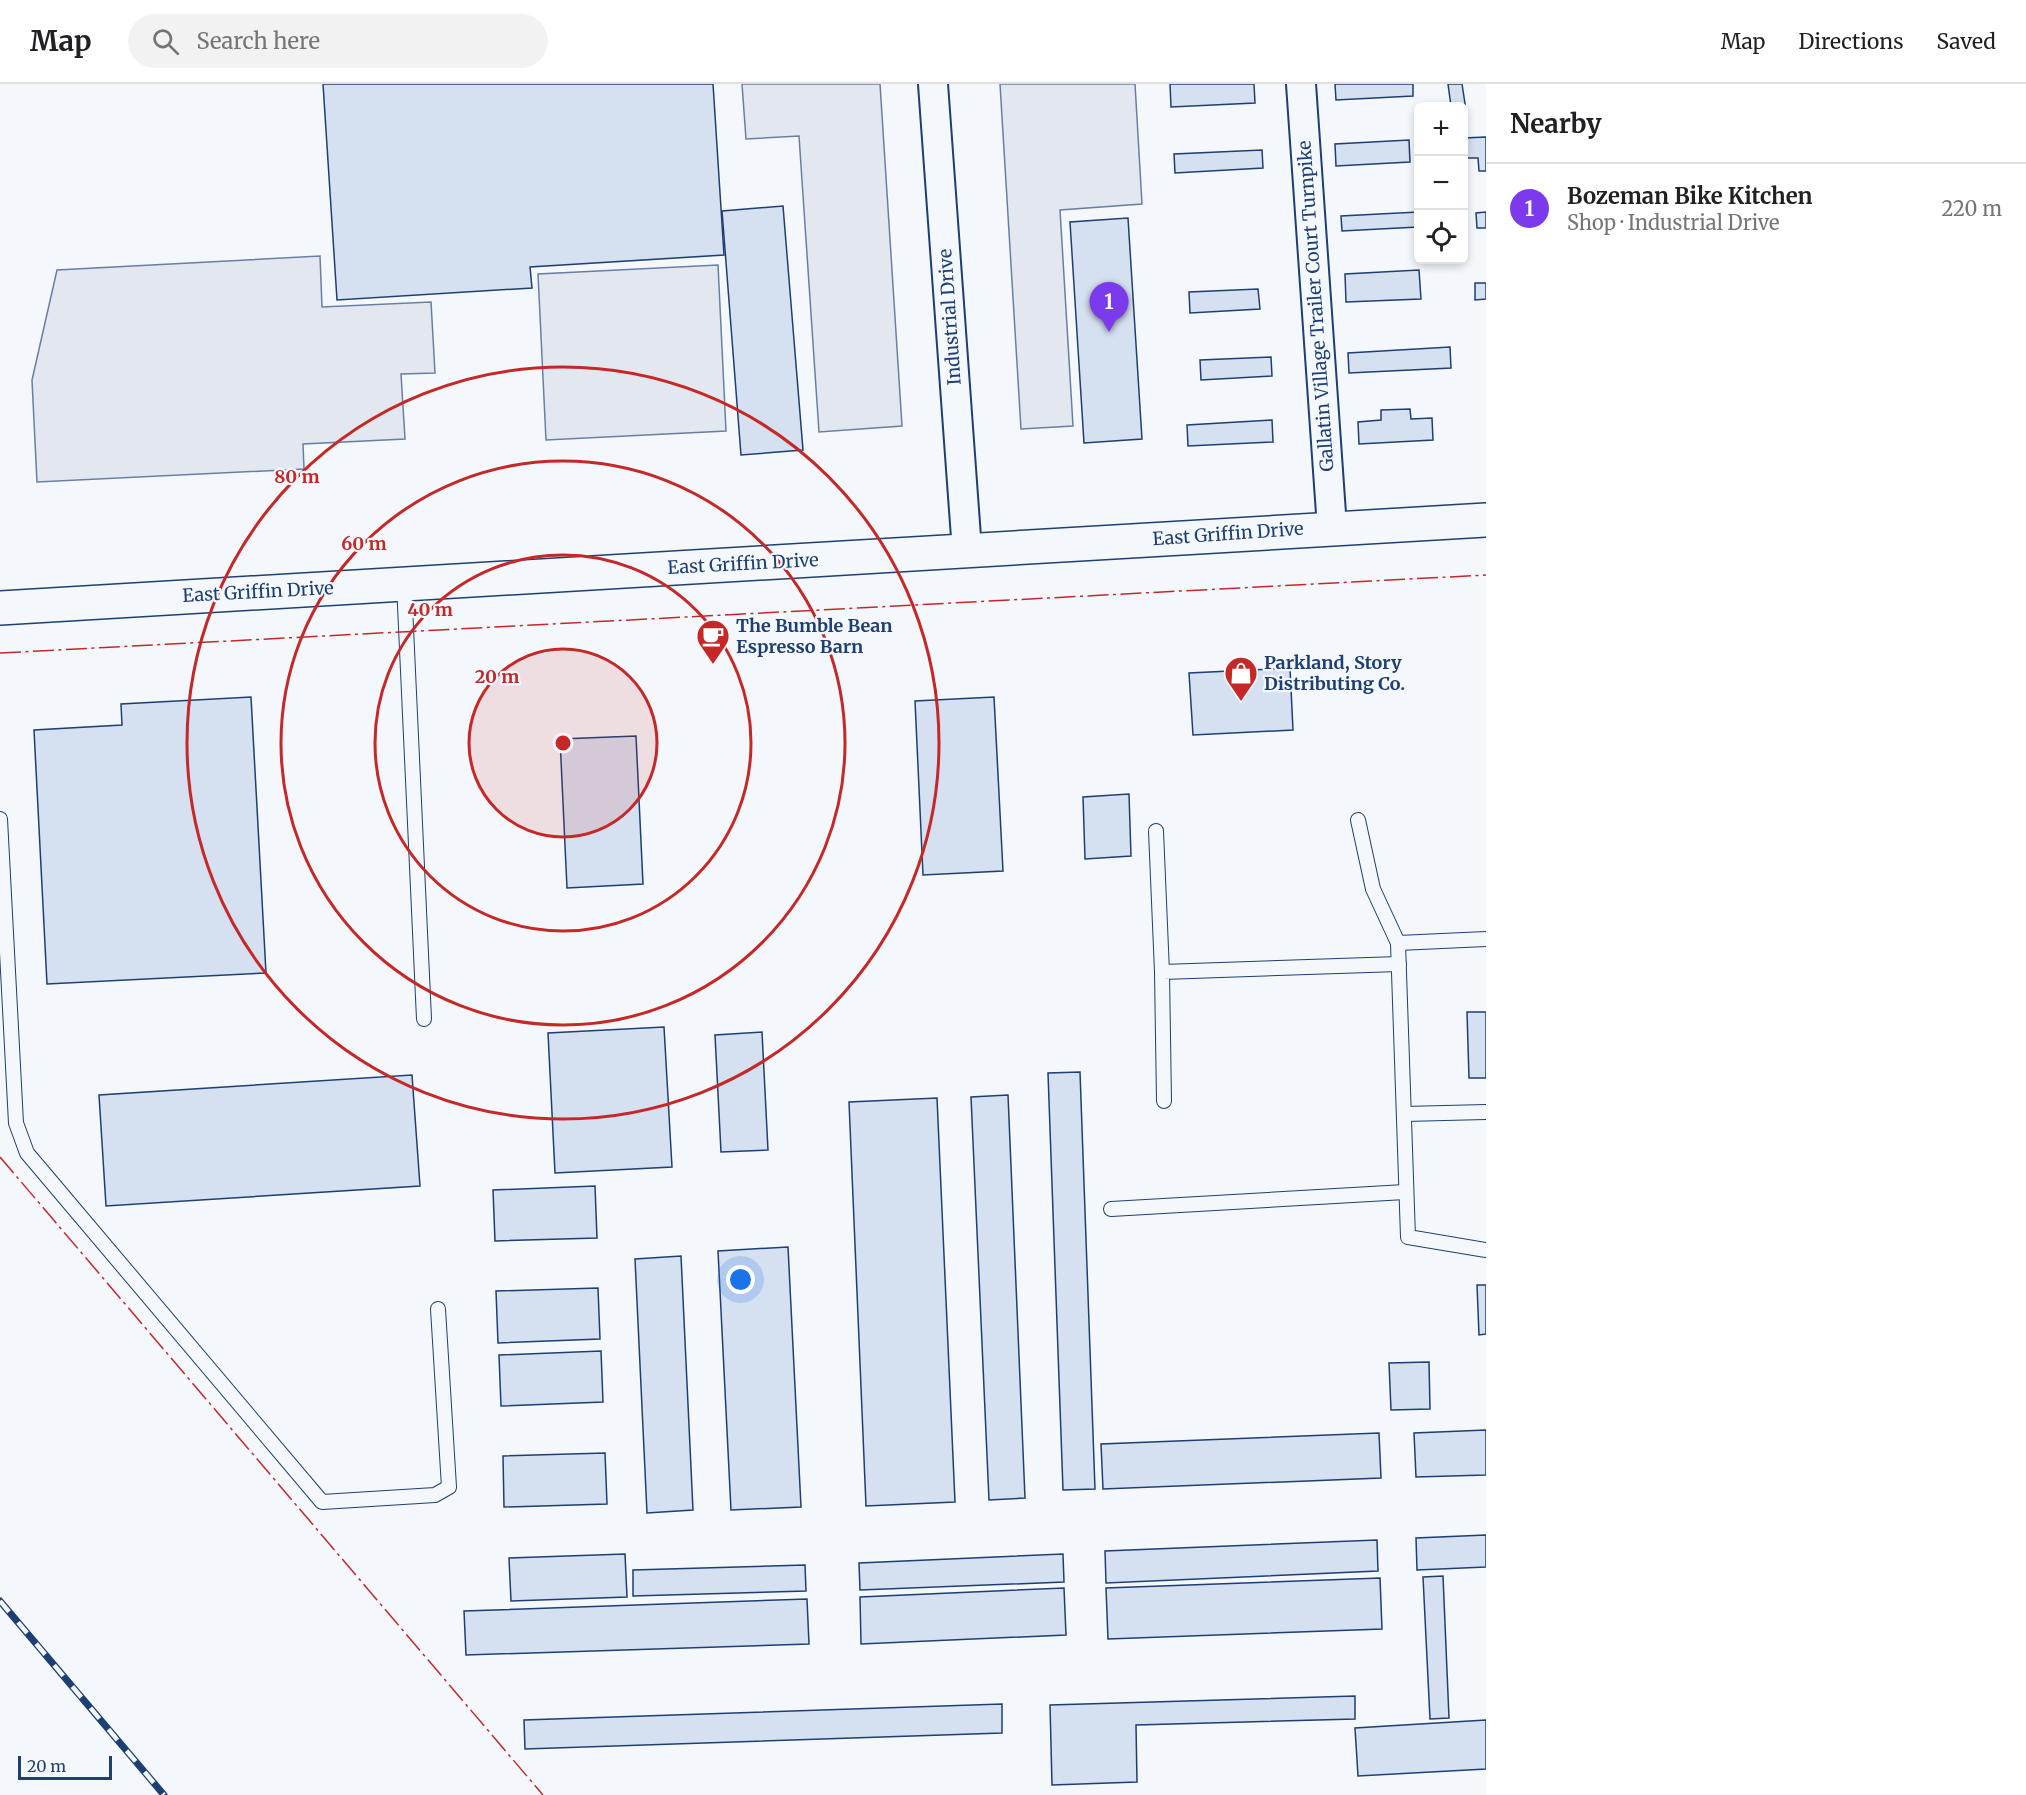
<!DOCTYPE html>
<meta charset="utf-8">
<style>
:root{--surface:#fff;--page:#f2f2f2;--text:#202124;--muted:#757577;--line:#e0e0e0;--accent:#7c3aed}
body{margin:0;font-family:Merriweather,serif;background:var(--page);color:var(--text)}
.controls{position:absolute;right:18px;top:18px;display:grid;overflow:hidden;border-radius:9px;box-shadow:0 3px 9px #0003}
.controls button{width:54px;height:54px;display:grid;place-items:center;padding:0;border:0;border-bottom:2px solid var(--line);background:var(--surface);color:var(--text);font:30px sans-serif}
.scale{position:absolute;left:18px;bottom:15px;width:94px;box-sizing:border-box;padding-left:6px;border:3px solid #1d3f73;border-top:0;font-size:16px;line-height:21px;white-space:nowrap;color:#1d3f73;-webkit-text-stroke:4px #f4f7fb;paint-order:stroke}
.you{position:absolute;left:741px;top:1196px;width:21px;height:21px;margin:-15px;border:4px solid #fff;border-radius:50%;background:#1a73e8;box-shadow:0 0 0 9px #1a73e833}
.badge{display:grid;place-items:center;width:39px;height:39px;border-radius:50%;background:var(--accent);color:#fff;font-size:20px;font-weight:700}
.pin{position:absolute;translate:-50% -50px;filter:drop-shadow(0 2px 3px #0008)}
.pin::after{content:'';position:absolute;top:32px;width:21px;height:18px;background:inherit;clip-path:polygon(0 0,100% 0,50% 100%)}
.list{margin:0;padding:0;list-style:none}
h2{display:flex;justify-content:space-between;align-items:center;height:78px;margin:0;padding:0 24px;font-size:26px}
h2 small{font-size:20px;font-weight:400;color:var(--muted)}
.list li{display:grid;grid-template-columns:39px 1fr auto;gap:18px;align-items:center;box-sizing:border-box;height:90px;padding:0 24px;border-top:2px solid var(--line)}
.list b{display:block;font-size:22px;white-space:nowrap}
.list p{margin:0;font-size:20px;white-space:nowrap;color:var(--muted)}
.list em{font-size:20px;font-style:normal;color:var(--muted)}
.icon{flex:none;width:33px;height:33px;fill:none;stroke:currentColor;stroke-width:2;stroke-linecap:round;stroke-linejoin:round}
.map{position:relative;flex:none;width:1486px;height:1711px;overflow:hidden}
header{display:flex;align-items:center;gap:36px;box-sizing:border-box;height:84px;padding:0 30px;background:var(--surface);border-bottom:2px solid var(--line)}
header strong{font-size:28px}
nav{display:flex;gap:33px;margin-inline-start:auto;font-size:21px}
.search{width:420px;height:54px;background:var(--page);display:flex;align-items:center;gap:15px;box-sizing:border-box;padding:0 21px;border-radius:33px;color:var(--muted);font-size:22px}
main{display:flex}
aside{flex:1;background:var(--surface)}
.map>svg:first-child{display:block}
</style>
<header>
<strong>Map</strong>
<div class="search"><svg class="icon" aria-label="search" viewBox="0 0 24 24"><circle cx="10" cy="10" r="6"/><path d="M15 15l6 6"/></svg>Search here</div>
<nav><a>Map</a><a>Directions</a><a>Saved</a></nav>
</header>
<main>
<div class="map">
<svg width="1486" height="1711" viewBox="0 0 1486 1711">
<rect width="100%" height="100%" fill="#f4f7fb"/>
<g fill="#e3e8f0" stroke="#687fa3" stroke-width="1.5">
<path d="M742 0H880L902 342 819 348 799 52 746 55Z"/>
<path d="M1000 0H1135L1142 120 1060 126 1073 342 1021 345Z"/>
<path d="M320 172 322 223 431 218 435 289 401 290 405 355 303 360 304 385 37 398 32 296 57 186Z"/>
<path d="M718 181 726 347 546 356 538 190Z"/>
</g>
<g fill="#d5e0f0" stroke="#1d3f73" stroke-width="1.5">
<path d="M323 0H713L724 171 530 183 532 204 337 216Z"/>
<path d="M1170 0H1254L1255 19 1171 23Z"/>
<path d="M1335 0H1413V12L1336 16Z"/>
<path d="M1448 0H1462L1466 26 1464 22H1451Z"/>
<path d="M1486 53V87H1479L1478 74H1464V54Z"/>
<path d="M1409 56 1410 78 1336 82 1335 60Z"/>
<path d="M1262 66 1263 84 1175 89 1174 70Z"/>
<path d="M783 122 803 366 741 371 722 127Z"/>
<path d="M1418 128V143L1342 147 1341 132Z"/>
<path d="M1486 128V144H1477L1476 129Z"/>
<path d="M1128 134 1142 355 1084 359 1070 138Z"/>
<path d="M1419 186 1421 215 1346 218 1345 190Z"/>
<path d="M1475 199H1486V215L1475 216Z"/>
<path d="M1258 205 1260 225 1190 229 1189 208Z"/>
<path d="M1450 263 1451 284 1349 289 1348 269Z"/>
<path d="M1271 273 1272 292 1201 296 1200 276Z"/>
<path d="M1410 325 1411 335 1432 334 1433 356 1359 360 1358 338 1381 336V326Z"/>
<path d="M1272 336 1273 358 1188 362 1187 341Z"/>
<path d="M1290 584 1293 646 1193 651 1189 589Z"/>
<path d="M251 613 266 889 47 900 34 646 122 641 121 620Z"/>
<path d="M994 613 1003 787 923 791 915 617Z"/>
<path d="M636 652 643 800 567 804 560 655Z"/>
<path d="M1129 710 1131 772 1085 775 1083 713Z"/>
<path d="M1467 928H1486V994H1469Z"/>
<path d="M664 943 672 1083 555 1089 548 949Z"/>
<path d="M762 948 768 1066 721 1068 715 951Z"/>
<path d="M1080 988 1095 1405 1063 1406 1048 989Z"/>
<path d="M412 991 420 1102 106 1122 99 1011Z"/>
<path d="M1008 1011 1025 1414 989 1416 971 1013Z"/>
<path d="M937 1014 955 1418 866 1422 849 1018Z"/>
<path d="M595 1102 597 1154 495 1157 493 1106Z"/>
<path d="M788 1163 801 1423 731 1426 718 1167Z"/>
<path d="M681 1172 693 1426 647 1429 635 1175Z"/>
<path d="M1477 1201H1486V1250L1479 1251Z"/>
<path d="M598 1204 600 1255 498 1259 496 1207Z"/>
<path d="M601 1267 603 1318 501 1322 499 1271Z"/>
<path d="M1429 1278 1430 1325 1391 1326 1389 1279Z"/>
<path d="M1486 1346V1391L1416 1393 1414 1349Z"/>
<path d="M1379 1349 1381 1394 1103 1405 1101 1360Z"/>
<path d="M605 1369 607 1420 504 1423 503 1372Z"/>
<path d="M1486 1451V1483L1417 1486 1416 1454Z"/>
<path d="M1377 1456 1378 1487 1106 1499 1105 1467Z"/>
<path d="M625 1470 627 1513 511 1517 509 1474Z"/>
<path d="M1063 1470 1064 1498 860 1506 859 1479Z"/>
<path d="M805 1481 806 1507 633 1512V1486Z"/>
<path d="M1443 1492 1449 1634 1430 1635 1423 1493Z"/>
<path d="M1380 1494 1382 1545 1108 1555 1106 1504Z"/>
<path d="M1064 1504 1066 1551 861 1560 860 1513Z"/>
<path d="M807 1515 809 1560 466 1571 464 1527Z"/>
<path d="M1355 1612V1635L1136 1641 1137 1698 1052 1701 1050 1621Z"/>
<path d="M1002 1620V1649L525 1665 524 1636Z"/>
<path d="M1486 1636V1685L1358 1692 1355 1644Z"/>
</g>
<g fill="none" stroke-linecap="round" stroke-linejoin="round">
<defs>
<g id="service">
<path d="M404 500 424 935"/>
<path d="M0 735 16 1039 27 1069 322 1418 435 1411 449 1403 438 1225"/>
<path d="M1358 736 1373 805 1398 859"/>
<path d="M1156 747 1162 888"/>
<path d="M1486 855 1398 859 1408 1153 1486 1166"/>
<path d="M1164 1017 1162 888 1399 880"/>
<path d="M1404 1030 1486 1028"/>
<path d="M1111 1125 1405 1108"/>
</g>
<g id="minor">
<path d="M933 0 967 467"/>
<path d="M1301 0 1332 444"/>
</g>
<path id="secondary" d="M0 524 1486 436"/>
</defs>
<use href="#service" stroke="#1d3f73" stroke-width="16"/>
<use href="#minor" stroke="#1d3f73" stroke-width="32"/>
<use href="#secondary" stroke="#1d3f73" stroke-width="36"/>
<use href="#service" stroke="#f4f7fb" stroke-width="14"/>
<use href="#minor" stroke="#f4f7fb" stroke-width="28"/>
<use href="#secondary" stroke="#f4f7fb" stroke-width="33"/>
<defs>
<path id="rail" d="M0 1517 164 1711"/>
</defs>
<use href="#rail" stroke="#1d3f73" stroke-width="7"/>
<use href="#rail" stroke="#f4f7fb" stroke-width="4.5" stroke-dasharray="14" stroke-linecap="butt"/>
<g stroke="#c62828" stroke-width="1.5" stroke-dasharray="21 4.5 3 4.5" stroke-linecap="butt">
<path d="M0 569 1486 491"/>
<path d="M0 1073 543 1711"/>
</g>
</g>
<circle cx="563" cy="659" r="94" fill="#c62828" fill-opacity=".12"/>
<g fill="none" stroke="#c62828" stroke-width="3">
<circle cx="563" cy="659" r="94"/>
<circle cx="563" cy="659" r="188"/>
<circle cx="563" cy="659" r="282"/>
<circle cx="563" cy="659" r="376"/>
</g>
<defs>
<symbol id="cafe-pin" viewBox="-11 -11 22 30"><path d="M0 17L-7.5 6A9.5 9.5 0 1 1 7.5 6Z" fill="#c62828" stroke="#f4f7fb"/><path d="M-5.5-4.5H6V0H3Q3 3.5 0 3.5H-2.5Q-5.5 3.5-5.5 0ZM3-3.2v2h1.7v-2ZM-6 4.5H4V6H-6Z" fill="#fff"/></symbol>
<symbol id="shop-pin" viewBox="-11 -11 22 30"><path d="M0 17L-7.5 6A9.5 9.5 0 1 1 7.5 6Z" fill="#c62828" stroke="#f4f7fb"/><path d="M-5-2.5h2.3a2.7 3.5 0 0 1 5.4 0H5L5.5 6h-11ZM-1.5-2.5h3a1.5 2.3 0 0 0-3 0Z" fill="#fff"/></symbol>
</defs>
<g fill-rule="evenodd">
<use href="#cafe-pin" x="694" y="533" width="38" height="52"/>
<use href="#shop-pin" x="1222" y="570" width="38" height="52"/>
</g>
<g text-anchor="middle" stroke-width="4.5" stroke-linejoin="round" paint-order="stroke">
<g font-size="18" fill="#1d3f73" stroke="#f4f7fb">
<text transform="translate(1316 222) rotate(-94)" y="6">Gallatin Village Trailer Court Turnpike</text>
<text transform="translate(950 233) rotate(-94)" y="6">Industrial Drive</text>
<text transform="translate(1228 450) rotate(-4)" y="6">East Griffin Drive</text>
<text transform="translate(743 480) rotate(-3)" y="6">East Griffin Drive</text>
<text transform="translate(258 508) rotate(-3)" y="6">East Griffin Drive</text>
</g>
<g font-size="18" font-weight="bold" fill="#1d3f73" stroke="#f4f7fb" text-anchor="start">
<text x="736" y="548">The Bumble Bean<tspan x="736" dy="21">Espresso Barn</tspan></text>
<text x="1264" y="585">Parkland, Story<tspan x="1264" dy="21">Distributing Co.</tspan></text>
</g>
</g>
<circle cx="563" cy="659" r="9" fill="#c62828" stroke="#f4f7fb" stroke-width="3"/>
<g font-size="18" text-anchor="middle" font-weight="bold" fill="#c62828" stroke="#f4f7fb" stroke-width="4.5" stroke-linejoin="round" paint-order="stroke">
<text x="297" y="399">80 m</text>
<text x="364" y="466">60 m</text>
<text x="430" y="532">40 m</text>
<text x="497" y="599">20 m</text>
</g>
</svg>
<div class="controls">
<button>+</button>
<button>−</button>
<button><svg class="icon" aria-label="locate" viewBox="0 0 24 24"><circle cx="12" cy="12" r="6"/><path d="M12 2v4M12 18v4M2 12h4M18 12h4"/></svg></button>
</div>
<div class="scale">20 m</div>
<div class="you"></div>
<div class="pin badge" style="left:1109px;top:248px">1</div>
</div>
<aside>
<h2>Nearby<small></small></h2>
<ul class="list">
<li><span class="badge">1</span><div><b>Bozeman Bike Kitchen</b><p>Shop · Industrial Drive</p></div><em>220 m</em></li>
</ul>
</aside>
</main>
